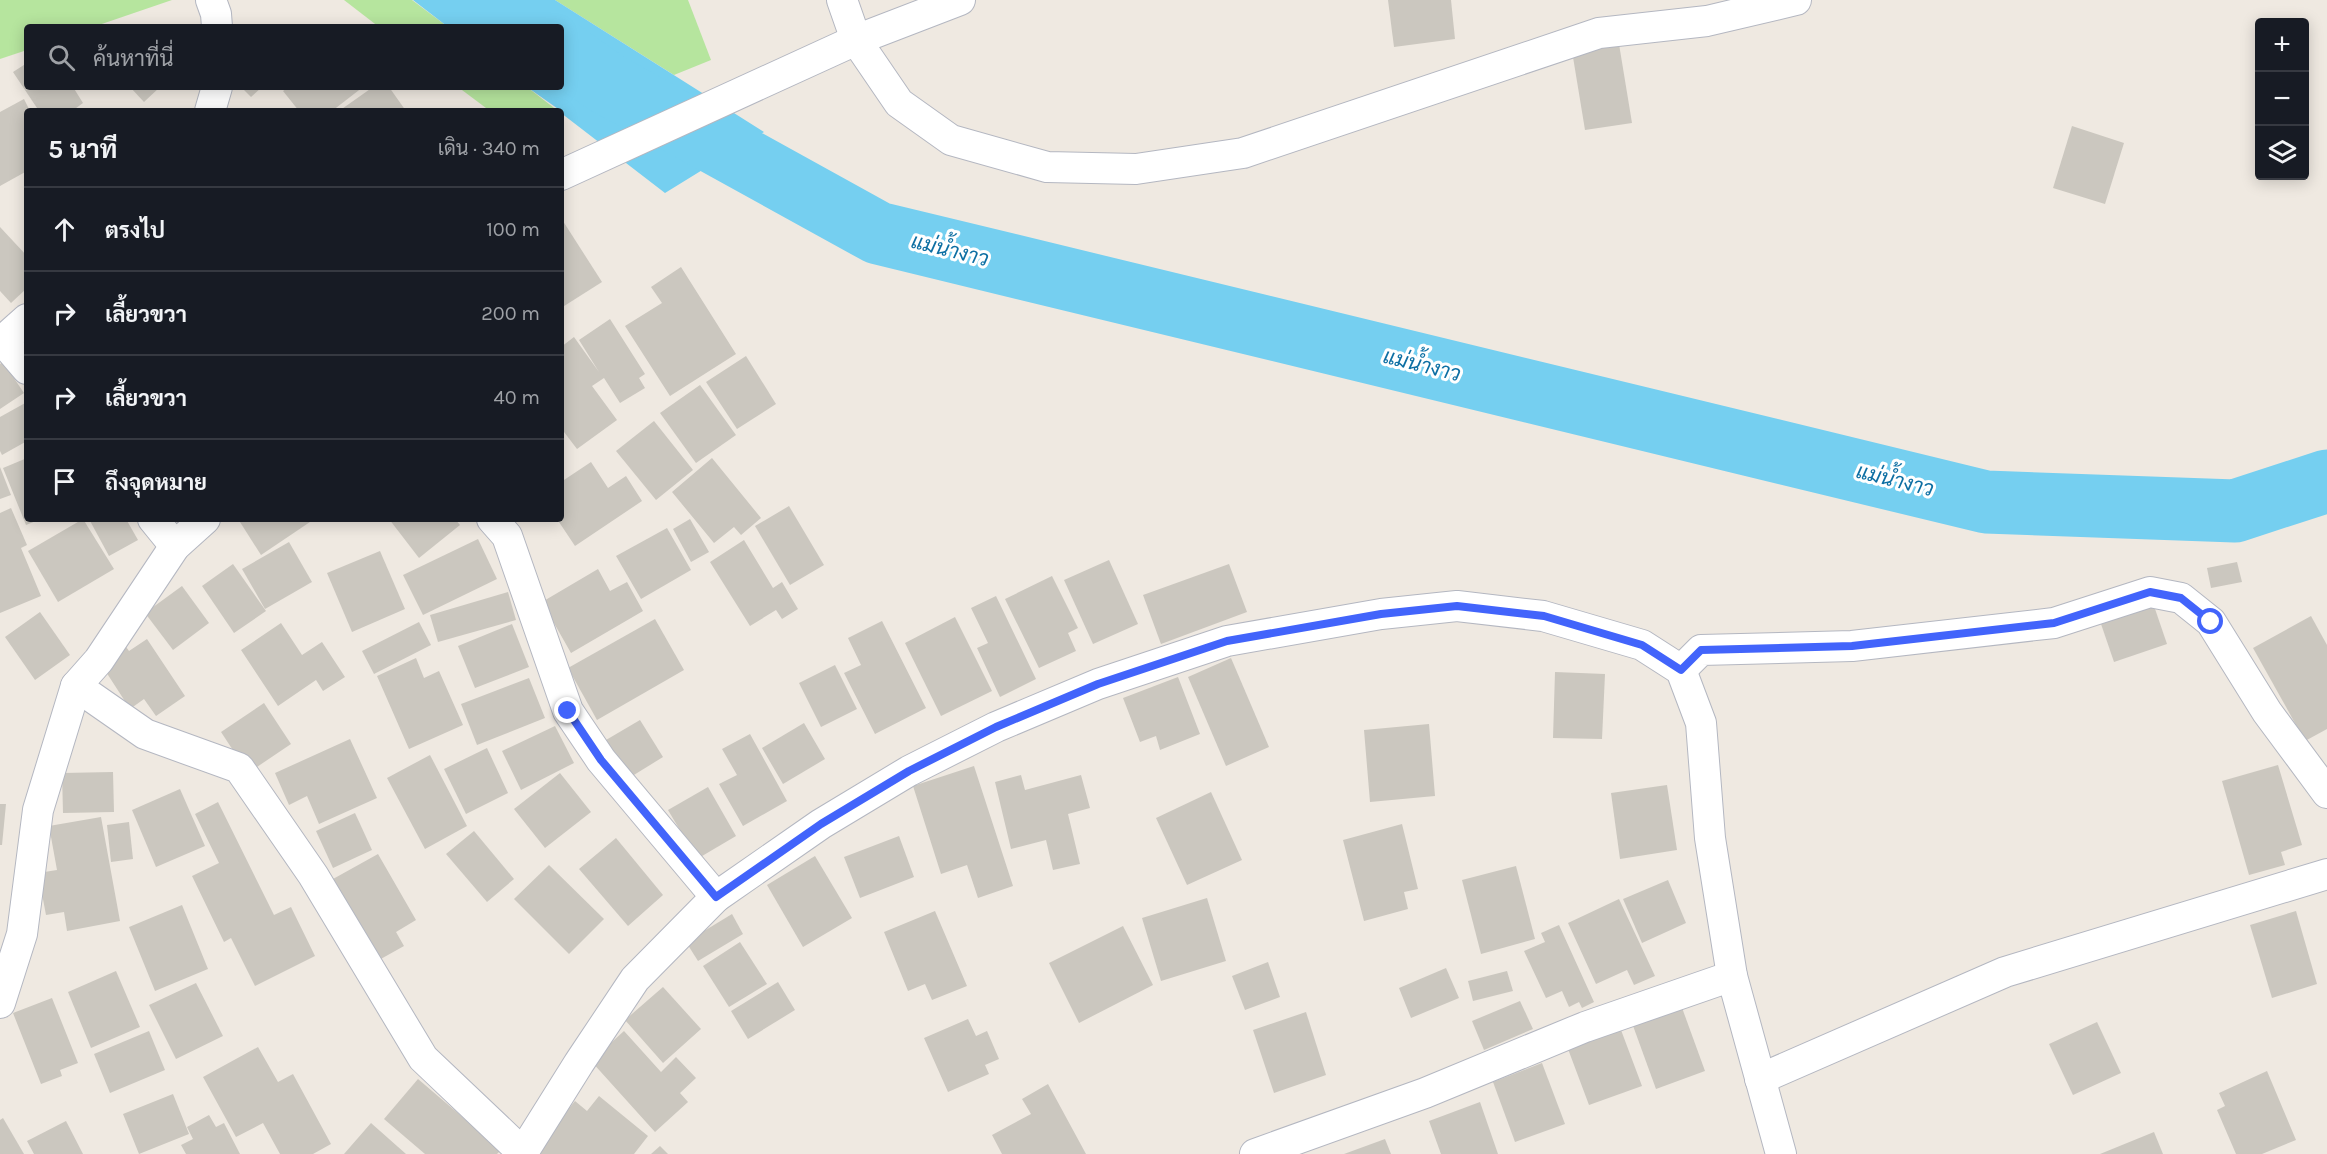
<!DOCTYPE html>
<html lang="th">
<meta charset="utf-8">
<style>
:root{--surface:#171b24;--page:#20242c;--text:#f1f3f6;--muted:#9ea1a6;--line:#363941}
body{margin:0;font-family:Karla,Sarabun,sans-serif;background:var(--page);color:var(--text)}
.controls{position:absolute;right:18px;top:18px;display:grid;overflow:hidden;border-radius:6px;box-shadow:0 3px 15px #0003}
.controls button{width:54px;height:54px;display:grid;place-items:center;padding:0;border:0;border-bottom:2px solid var(--line);background:var(--surface);color:var(--text);font:30px sans-serif}
.stop{position:absolute;width:18px;height:18px;margin:-14px;border:4px solid #4264fb;border-radius:50%;background:#fff}
.stop.end{background:#4264fb;border-color:#fff;box-shadow:0 2px 6px #0008}
.list{margin:0;padding:0;list-style:none}
h2{display:flex;justify-content:space-between;align-items:center;height:78px;margin:0;padding:0 24px;font-size:26px}
h2 small{font-size:20px;font-weight:400;color:var(--muted)}
.list li{display:grid;grid-template-columns:39px 1fr auto;gap:18px;align-items:center;box-sizing:border-box;height:84px;padding:0 24px;border-top:2px solid var(--line)}
.list b{display:block;font-size:22px;white-space:nowrap}
.list em{font-size:20px;font-style:normal;color:var(--muted)}
.icon{flex:none;width:33px;height:33px;fill:none;stroke:currentColor;stroke-width:2;stroke-linecap:round;stroke-linejoin:round}
.map{position:relative;flex:none;width:2327px;height:1154px;overflow:hidden}
.search{position:absolute;background:var(--surface);box-shadow:0 3px 15px #0003;left:24px;top:24px;width:540px;height:66px;display:flex;align-items:center;gap:15px;box-sizing:border-box;padding:0 21px;border-radius:6px;color:var(--muted);font-size:22px}
.panel{position:absolute;background:var(--surface);box-shadow:0 3px 15px #0003;left:24px;top:108px;width:540px;height:414px;border-radius:6px}
.map>svg:first-child{display:block}
</style>
<div class="map">
<svg width="2327" height="1154" viewBox="0 0 2327 1154">
<rect width="100%" height="100%" fill="#efe9e1"/>
<g fill="#b6e59e">
<path d="M0 0H172L93 27H27V50L0 59Z"/>
<path d="M344 0H412L448 27H379Z"/>
<path d="M555 0H688L711 60 674 75Z"/>
<path d="M458 87H527L558 111H490Z"/>
</g>
<path fill="#75cff0" d="M413 0H555L764 132 665 193 561 113V111L527 87H561V27H448Z"/>
<g fill="none" stroke-linecap="round" stroke-linejoin="round">
<path stroke="#75cff0" stroke-width="63" d="M561 51 606 83 878 233 1986 502 2235 511 2327 481"/>
</g>
<g fill="#cbc7bf">
<path d="M1388 0H1451L1455 39 1394 47Z"/>
<path d="M1619 44 1632 123 1585 130 1572 51Z"/>
<path d="M27 63V87H73L83 103 72 111H39L13 72Z"/>
<path d="M130 87H160L144 102Z"/>
<path d="M241 87H262L251 97Z"/>
<path d="M289 87H363L332 111H299L283 91Z"/>
<path d="M373 87H389L406 111H339Z"/>
<path d="M24 99 30 111H27V171L0 186V112Z"/>
<path d="M2072 126 2124 143 2105 204 2053 188Z"/>
<path d="M561 218 602 282 561 308Z"/>
<path d="M0 227 27 256V288L11 303 0 291Z"/>
<path d="M681 267 736 354 670 396 625 326 662 303 651 287Z"/>
<path d="M610 319 645 374 639 378 645 388 620 403 604 378 592 386 617 420 577 449 561 428V347L574 337 599 372 579 340Z"/>
<path d="M746 356 776 404 737 429 706 382Z"/>
<path d="M3 362 24 393 0 409V364Z"/>
<path d="M700 385 736 435 696 463 660 413Z"/>
<path d="M27 402V441L2 455 0 451V417Z"/>
<path d="M654 421 693 470 656 500 616 451Z"/>
<path d="M27 458V519H41L26 525 3 468Z"/>
<path d="M712 458 761 518 741 535 734 527 714 543 672 492Z"/>
<path d="M591 462 608 488 626 476 642 501 575 546 557 519H561V482Z"/>
<path d="M0 467 11 495 0 499Z"/>
<path d="M789 506 824 565 790 585 755 526Z"/>
<path d="M11 508 27 545 21 548 41 596 0 613V513Z"/>
<path d="M83 519 114 569 58 602 28 551Z"/>
<path d="M89 519H126L138 540 109 556Z"/>
<path d="M244 519H308L310 522 261 555 240 522Z"/>
<path d="M389 519H455L460 525 419 558Z"/>
<path d="M690 519 709 552 691 562 673 529Z"/>
<path d="M667 528 691 570 641 599 616 556Z"/>
<path d="M478 539 497 579 423 615 403 575Z"/>
<path d="M744 540 773 588 782 582 798 609 782 619 776 610 750 626 710 562Z"/>
<path d="M289 542 312 582 265 609 242 569Z"/>
<path d="M380 551 405 609 352 632 327 573Z"/>
<path d="M1109 560 1138 624 1093 644 1064 580Z"/>
<path d="M2237 562 2242 582 2211 588 2207 568Z"/>
<path d="M233 564 266 611 234 633 202 586Z"/>
<path d="M1229 564 1247 612 1161 644 1143 595Z"/>
<path d="M598 569 610 591 627 582 643 611 571 653 542 602Z"/>
<path d="M1052 576 1078 628 1068 633 1076 651 1039 668 1005 599Z"/>
<path d="M182 586 209 623 173 650 145 613Z"/>
<path d="M508 592 516 620 438 642 430 615Z"/>
<path d="M996 596 1036 679 1000 697 977 648 988 643 971 608Z"/>
<path d="M2153 603 2167 644 2114 662 2100 621Z"/>
<path d="M40 612 70 655 35 680 5 637Z"/>
<path d="M2311 616 2327 645V729L2305 741 2253 648Z"/>
<path d="M955 617 992 691 941 716 905 643Z"/>
<path d="M655 619 684 670 597 720 568 668Z"/>
<path d="M882 621 926 708 875 734 844 673 861 665 848 638Z"/>
<path d="M419 622 431 645 374 674 362 651Z"/>
<path d="M281 623 302 655 322 642 345 677 323 691 316 680 278 706 241 650Z"/>
<path d="M512 624 529 667 475 688 458 646Z"/>
<path d="M147 639 185 696 156 716 144 699 130 709 99 661 124 644 129 651Z"/>
<path d="M416 658 424 678 439 671 463 725 409 749 377 676Z"/>
<path d="M1231 658 1269 747 1226 766 1188 677Z"/>
<path d="M835 665 857 709 821 727 799 683Z"/>
<path d="M1555 672 1605 674 1602 739 1553 738Z"/>
<path d="M1178 677 1200 734 1160 750 1156 736 1140 742 1123 698Z"/>
<path d="M529 678 545 718 477 745 461 704Z"/>
<path d="M264 703 291 744 248 773 221 732Z"/>
<path d="M640 720 663 757 629 778 606 740Z"/>
<path d="M804 723 825 759 783 784 762 748Z"/>
<path d="M1429 724 1435 796 1370 802 1364 730Z"/>
<path d="M555 726 574 763 521 790 502 751Z"/>
<path d="M750 734 787 801 743 826 719 784 737 775 722 749Z"/>
<path d="M350 739 377 798 319 824 307 796 289 805 275 773Z"/>
<path d="M487 748 508 793 466 814 444 769Z"/>
<path d="M430 755 467 826 425 849 387 778Z"/>
<path d="M2278 765 2302 845 2281 852 2285 865 2249 875 2222 781Z"/>
<path d="M974 766 1013 886 978 898 967 865 941 874 913 786Z"/>
<path d="M113 772 114 812 63 813 62 773Z"/>
<path d="M560 773 591 812 545 848 514 809Z"/>
<path d="M1021 775 1025 790 1081 775 1090 808 1068 814 1080 864 1053 870 1046 840 1011 849 995 782Z"/>
<path d="M1667 785 1677 850 1620 859 1611 793Z"/>
<path d="M708 787 736 836 697 859 668 810Z"/>
<path d="M180 789 205 846 156 867 132 810Z"/>
<path d="M1211 792 1242 860 1187 885 1156 818Z"/>
<path d="M218 802 274 915 291 907 315 956 255 986 231 938 224 942 192 876 219 863 195 814Z"/>
<path d="M0 804H6L2 845H0Z"/>
<path d="M355 813 372 850 333 868 316 831Z"/>
<path d="M101 817 120 921 67 931 64 912 46 915 38 873 57 870 49 826Z"/>
<path d="M129 822 133 859 111 862 107 825Z"/>
<path d="M1402 824 1418 889 1404 892 1408 909 1364 921 1343 840Z"/>
<path d="M474 831 514 879 487 902 446 854Z"/>
<path d="M899 836 914 877 860 898 844 857Z"/>
<path d="M616 838 663 895 628 926 579 869Z"/>
<path d="M378 854 416 920 396 932 404 946 379 960 324 884Z"/>
<path d="M815 856 852 918 803 947 767 885Z"/>
<path d="M549 865 604 919 569 954 514 899Z"/>
<path d="M1516 866 1535 939 1481 954 1462 880Z"/>
<path d="M1668 880 1686 923 1642 943 1623 899Z"/>
<path d="M1207 898 1226 961 1161 981 1142 918Z"/>
<path d="M1619 899 1655 976 1634 985 1627 970 1596 984 1568 923Z"/>
<path d="M182 905 208 969 155 991 129 927Z"/>
<path d="M935 911 967 986 932 1000 925 984 908 991 884 932Z"/>
<path d="M2296 911 2317 984 2272 998 2250 925Z"/>
<path d="M732 914 743 934 698 961 686 942Z"/>
<path d="M1559 925 1594 1002 1582 1008 1579 1002 1569 1007 1562 991 1546 998 1524 951 1545 942 1541 933Z"/>
<path d="M1123 926 1153 985 1079 1023 1049 963Z"/>
<path d="M740 942 767 984 729 1007 703 966Z"/>
<path d="M1268 962 1280 997 1245 1010 1232 976Z"/>
<path d="M1446 968 1459 998 1411 1018 1399 988Z"/>
<path d="M116 971 140 1027 91 1048 68 992Z"/>
<path d="M1507 971 1513 991 1473 1001 1468 981Z"/>
<path d="M778 982 795 1010 748 1039 731 1011Z"/>
<path d="M196 983 223 1036 176 1059 149 1005Z"/>
<path d="M663 987 701 1029 663 1063 625 1020Z"/>
<path d="M52 998 78 1063 60 1070 62 1076 41 1084 13 1013Z"/>
<path d="M1520 1001 1533 1029 1484 1050 1472 1021Z"/>
<path d="M1681 1005 1705 1071 1656 1089 1632 1023Z"/>
<path d="M1306 1012 1326 1075 1274 1093 1253 1030Z"/>
<path d="M968 1019 976 1036 987 1031 999 1059 985 1065 989 1074 948 1092 924 1038Z"/>
<path d="M2097 1022 2121 1073 2073 1095 2049 1044Z"/>
<path d="M1621 1030 1642 1086 1589 1105 1568 1049Z"/>
<path d="M149 1031 165 1070 110 1093 94 1054Z"/>
<path d="M624 1031 661 1072 676 1057 696 1078 680 1093 688 1102 655 1132 591 1061Z"/>
<path d="M258 1047 278 1082 293 1074 331 1144 313 1154H280L263 1123 236 1137 203 1077Z"/>
<path d="M1542 1063 1565 1124 1515 1142 1493 1082Z"/>
<path d="M2267 1071 2296 1140 2262 1154H2236L2217 1110 2225 1106 2219 1093Z"/>
<path d="M418 1079 501 1150 497 1154H425L384 1119Z"/>
<path d="M1048 1084 1086 1154H1002L992 1135 1031 1114 1022 1099Z"/>
<path d="M173 1094 189 1134 139 1154 123 1114Z"/>
<path d="M599 1096 648 1136 634 1154H532L575 1101 587 1111Z"/>
<path d="M1480 1102 1498 1154H1441L1429 1121Z"/>
<path d="M209 1115 216 1127 224 1123 240 1154H186L181 1145 193 1139 187 1127Z"/>
<path d="M3 1118 24 1154H0V1120Z"/>
<path d="M66 1121 83 1154H34L27 1141Z"/>
<path d="M371 1123 406 1154H344Z"/>
<path d="M2154 1132 2163 1154H2100Z"/>
<path d="M1385 1139 1391 1154H1344Z"/>
<path d="M660 1146 668 1154H651Z"/>
</g>
<g fill="none" stroke-linecap="round" stroke-linejoin="round">
<defs>
<g id="street">
<path d="M211 0 216 14 217 27"/>
<path d="M842 0 856 40 899 103 951 140 1047 167 1136 169 1243 153 1599 33 1707 21 1796 0"/>
<path d="M210 111 217 87"/>
<path d="M561 175 856 40 960 0"/>
<path d="M3 341 27 369"/>
<path d="M0 343 27 319"/>
<path d="M153 519 175 546"/>
<path d="M492 519 507 536 568 711 601 760 716 897"/>
<path d="M1681 670 1701 650 1852 646 2054 623 2150 592 2181 598 2211 622 2267 712 2327 793"/>
<path d="M76 686 145 734 239 768 313 875 423 1058 523 1153"/>
<path d="M0 1003 22 934 38 810 76 686 99 660 175 546 205 519"/>
<path d="M1760 1079 2005 972 2327 874"/>
<path d="M522 1154 579 1063 635 979 716 897 821 824 909 771 996 727 1098 684 1227 641 1381 614 1457 606 1543 616 1642 645 1681 670 1701 723 1710 838 1732 976 1781 1154"/>
<path d="M1255 1154 1425 1093 1585 1027 1732 976"/>
</g>
</defs>
<use href="#street" stroke="#b4b7c1" stroke-width="32"/>
<use href="#street" stroke="#fff" stroke-width="30"/>
</g>
<g fill="none" stroke-linecap="round" stroke-linejoin="round">
<path stroke="#4264fb" stroke-width="8" d="M568 711 601 760 716 897 821 824 909 771 996 727 1098 684 1227 641 1381 614 1457 606 1544 616 1642 645 1681 670 1701 650 1852 646 2054 623 2150 592 2181 598 2211 622"/>
</g>
<g text-anchor="middle" stroke-width="6" stroke-linejoin="round" paint-order="stroke">
<g font-size="21" font-style="italic" fill="#0d6fa3" stroke="#fff">
<text transform="translate(950 250) rotate(14)" y="7">แม่น้ำงาว</text>
<text transform="translate(1422 365) rotate(14)" y="7">แม่น้ำงาว</text>
<text transform="translate(1895 480) rotate(14)" y="7">แม่น้ำงาว</text>
</g>
</g>
</svg>
<div class="controls">
<button>+</button>
<button>−</button>
<button><svg class="icon" aria-label="layers" viewBox="0 0 24 24"><path d="M12 4l9 5-9 5-9-5zM3 14l9 5 9-5"/></svg></button>
</div>
<div class="stop" style="left:2211px;top:622px"></div>
<div class="stop end" style="left:568px;top:711px"></div>
<div class="search"><svg class="icon" aria-label="search" viewBox="0 0 24 24"><circle cx="10" cy="10" r="6"/><path d="M15 15l6 6"/></svg>ค้นหาที่นี่</div>
<section class="panel">
<h2>5 นาที<small>เดิน · 340 m</small></h2>
<ul class="list">
<li><svg class="icon" aria-label="ahead" viewBox="0 0 24 24"><path d="M12 20V5M6 11l6-6 6 6"/></svg><div><b>ตรงไป</b></div><em>100 m</em></li>
<li><svg class="icon" aria-label="right" viewBox="0 0 24 24"><path d="M7 20v-9h11M14 6l5 5-5 5"/></svg><div><b>เลี้ยวขวา</b></div><em>200 m</em></li>
<li><svg class="icon" aria-label="right" viewBox="0 0 24 24"><path d="M7 20v-9h11M14 6l5 5-5 5"/></svg><div><b>เลี้ยวขวา</b></div><em>40 m</em></li>
<li><svg class="icon" aria-label="arrive" viewBox="0 0 24 24"><path d="M6 21V4h12l-3 4 3 4H6"/></svg><div><b>ถึงจุดหมาย</b></div></li>
</ul>
</section>
</div>
